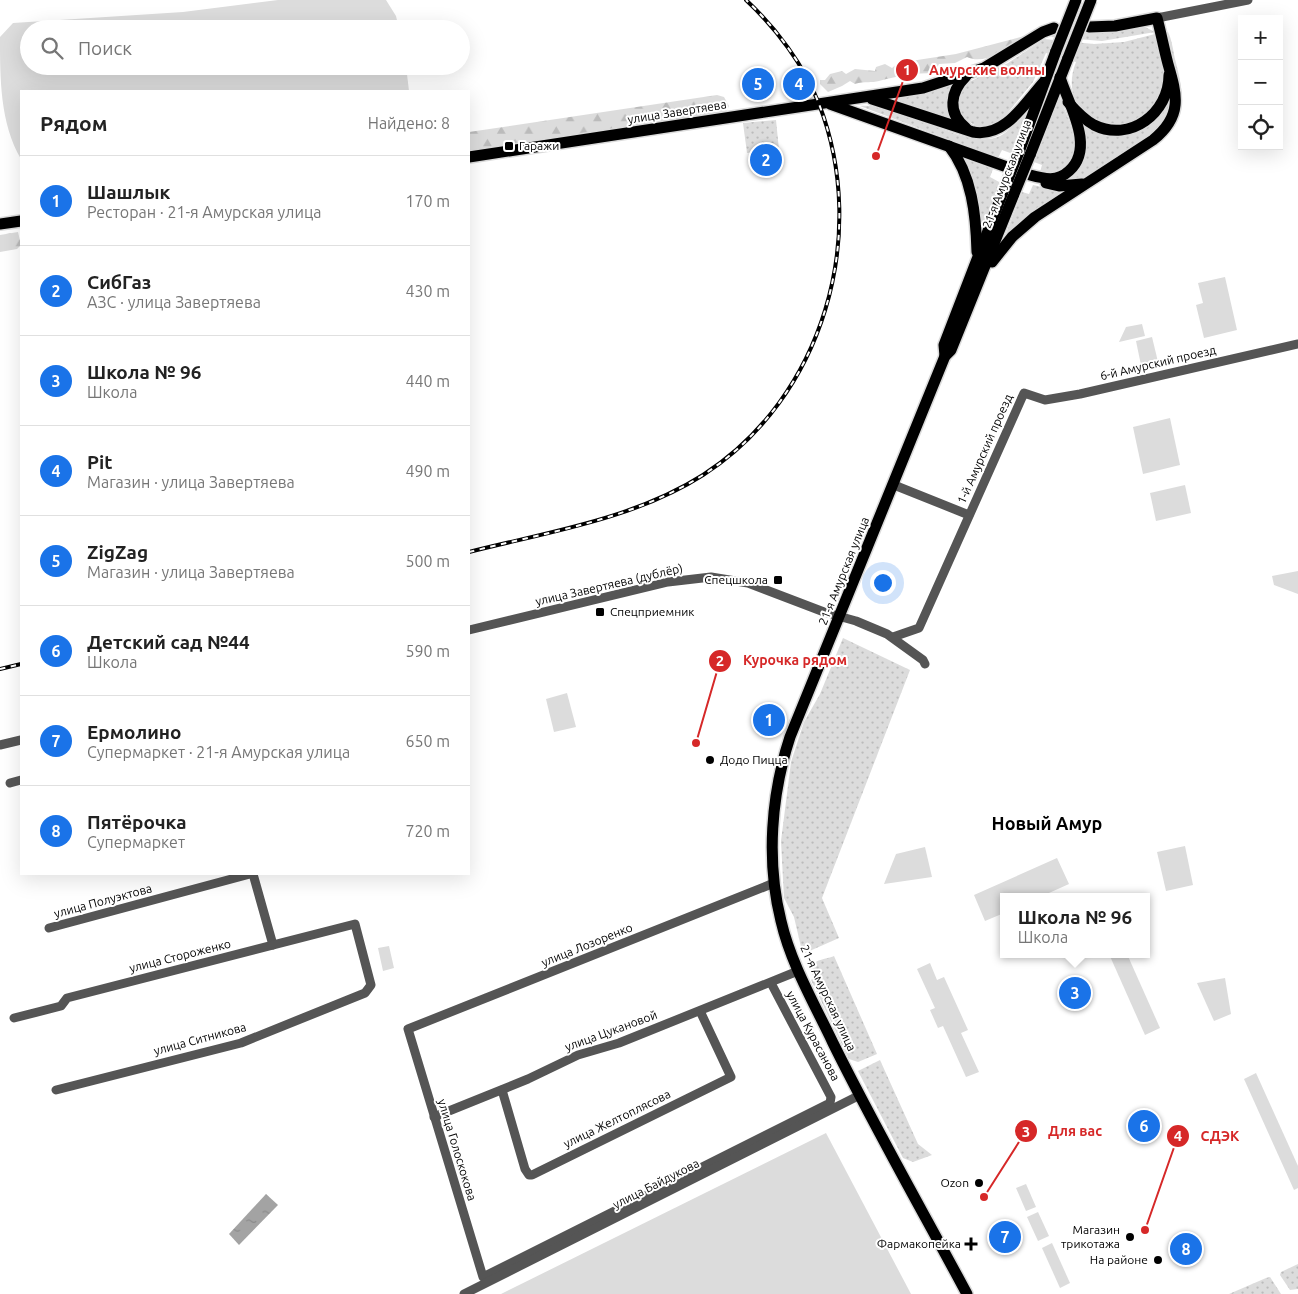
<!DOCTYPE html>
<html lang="ru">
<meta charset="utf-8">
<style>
:root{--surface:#fff;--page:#f2f2f2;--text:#222;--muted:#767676;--line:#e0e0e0;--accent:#1a73e8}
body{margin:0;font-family:Ubuntu,sans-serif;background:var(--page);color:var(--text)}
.controls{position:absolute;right:15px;top:15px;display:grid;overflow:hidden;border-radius:0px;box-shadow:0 5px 20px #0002}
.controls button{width:45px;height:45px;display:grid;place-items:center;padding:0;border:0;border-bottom:1px solid var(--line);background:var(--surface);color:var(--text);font:25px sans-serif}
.you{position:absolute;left:882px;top:582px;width:18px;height:18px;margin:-12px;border:4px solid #fff;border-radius:50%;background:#1a73e8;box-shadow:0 0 0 8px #1a73e833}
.badge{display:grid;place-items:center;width:32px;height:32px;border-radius:50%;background:var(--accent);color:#fff;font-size:16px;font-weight:700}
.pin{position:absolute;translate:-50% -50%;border:2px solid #fff;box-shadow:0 1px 5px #0006}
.popup{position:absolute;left:1000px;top:893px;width:150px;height:65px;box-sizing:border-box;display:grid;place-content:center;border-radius:0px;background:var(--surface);filter:drop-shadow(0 1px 4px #0005);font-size:16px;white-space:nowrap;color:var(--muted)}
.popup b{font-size:19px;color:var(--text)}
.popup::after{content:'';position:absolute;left:50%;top:100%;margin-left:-10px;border:10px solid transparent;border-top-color:var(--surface)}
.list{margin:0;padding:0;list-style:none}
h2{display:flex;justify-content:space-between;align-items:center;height:65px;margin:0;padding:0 20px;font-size:21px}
h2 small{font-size:16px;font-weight:400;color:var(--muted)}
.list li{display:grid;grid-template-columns:32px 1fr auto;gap:15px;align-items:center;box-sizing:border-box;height:90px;padding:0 20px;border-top:1px solid var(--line)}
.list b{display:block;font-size:19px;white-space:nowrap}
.list p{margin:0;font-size:16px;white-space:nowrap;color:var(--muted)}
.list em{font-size:16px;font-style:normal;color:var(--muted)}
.icon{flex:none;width:28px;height:28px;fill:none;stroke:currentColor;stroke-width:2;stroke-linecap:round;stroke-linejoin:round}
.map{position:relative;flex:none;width:1298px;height:1294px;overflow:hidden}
.search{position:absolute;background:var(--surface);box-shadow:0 5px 20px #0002;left:20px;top:20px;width:450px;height:55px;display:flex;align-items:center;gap:12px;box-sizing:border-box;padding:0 18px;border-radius:28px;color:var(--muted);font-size:19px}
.panel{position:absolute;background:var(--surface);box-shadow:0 5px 20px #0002;left:20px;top:90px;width:450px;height:785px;border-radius:0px}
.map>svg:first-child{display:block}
</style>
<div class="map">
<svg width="1298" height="1294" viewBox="0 0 1298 1294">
<defs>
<pattern id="grass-dots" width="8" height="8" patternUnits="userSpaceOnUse" patternTransform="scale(1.25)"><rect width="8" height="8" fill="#dcdcdc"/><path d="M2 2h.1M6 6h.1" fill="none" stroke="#bbb" stroke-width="1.8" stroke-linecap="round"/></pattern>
<pattern id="forest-firs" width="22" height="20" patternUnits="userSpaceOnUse" patternTransform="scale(1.25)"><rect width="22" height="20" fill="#dcdcdc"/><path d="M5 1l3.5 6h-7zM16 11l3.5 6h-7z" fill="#bbb"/></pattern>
<pattern id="water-ripples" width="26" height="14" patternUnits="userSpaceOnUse" patternTransform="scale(1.25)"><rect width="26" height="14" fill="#a3a3a3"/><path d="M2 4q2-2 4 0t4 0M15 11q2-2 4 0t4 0" fill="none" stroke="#8b8b8b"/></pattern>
</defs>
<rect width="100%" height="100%" fill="#fff"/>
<g fill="url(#grass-dots)">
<path d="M1143 26 1155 32 1102 41 1051 37 1055 33H1101Z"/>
<path d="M1168 32C1172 40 1173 50 1175 59 1181 83 1191 118 1165 136L1174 121 1166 33Z"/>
<path d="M1155 34C1158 47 1165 62 1164 76 1159 151 1049 131 1076 62L1046 53 1033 82 1001 121 988 127H978L963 118 959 110 957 99 965 84 1008 63 1044 39 1094 44 1124 42Z"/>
<path d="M953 83 952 120 889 97Z"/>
<path d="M1171 89V110L1159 131 1095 174 1081 180 1065 181C1087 167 1091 147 1082 123L1129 131Z"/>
<path d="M1059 95C1066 116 1085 147 1066 165 1059 172 1050 173 1040 172L1042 165 1034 162Z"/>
<path d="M860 106C904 103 965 152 1000 136 1013 130 1019 114 1030 107L1013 154 1002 150 998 158Z"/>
<path d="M776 120 779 150 747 153 743 123Z"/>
<path d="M965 159 993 169 990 177 1001 183 981 234 973 187Z"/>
<path d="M1033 185 1064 192 1003 241 1022 192 1029 194Z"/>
<path d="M843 638 910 670 822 898 839 938 805 953 801 947 794 917 784 898 781 841 791 762 804 722 820 694Z"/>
<path d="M834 956 877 1054 858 1062 849 1059 811 980 814 978 810 969C815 958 825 960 834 956Z"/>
<path d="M880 1060 918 1144 932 1155 913 1162 903 1158 858 1071Z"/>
<path d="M1298 1264V1289L1290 1290 1280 1275 1281 1272Z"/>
<path d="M1270 1277 1281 1294H1229L1266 1278Z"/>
</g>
<g fill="url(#forest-firs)">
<path d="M1028 35C1013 46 986 66 967 57L955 63 939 64 934 73C916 73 896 76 879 81 872 83 865 81 855 84L850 81 842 86 828 92 820 84V80H825L830 74 842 71 846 74 855 69 875 71 876 67 885 64 892 68 898 63 956 54Z"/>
<path d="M717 95 724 97 729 106 726 112 713 116 469 154V132Z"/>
<path d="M18 232 21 245 17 249 0 252V235Z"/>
</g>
<g fill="#dcdcdc">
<path d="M278 0H386L396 16 399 29H29V66H406L409 91H21V159C0 123 0 79 0 37L13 23 183 12Z"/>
<path d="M1225 277 1237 330 1204 338 1196 305 1203 303 1198 283Z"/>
<path d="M1142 324 1145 336 1119 342 1126 327Z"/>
<path d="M1152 337 1159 366 1142 370 1136 341Z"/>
<path d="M1170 418 1180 465 1143 474 1133 427Z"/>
<path d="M1185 485 1191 513 1156 521 1150 493Z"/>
<path d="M1298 571V594L1274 585 1272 576Z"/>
<path d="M567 693 576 727 554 732 546 699Z"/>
<path d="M1185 846 1193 885 1166 891 1157 852Z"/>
<path d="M925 847 932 877 884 884 896 854Z"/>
<path d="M1057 858 1069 884 1040 897H1004V913L985 921 974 895Z"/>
<path d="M389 946 394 968 383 971 378 948Z"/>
<path d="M1109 954H1127L1160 1028 1145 1035Z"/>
<path d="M930 963 937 980 944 977 968 1030 961 1033 979 1072 966 1077 943 1026 938 1028 930 1010 935 1008 917 969Z"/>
<path d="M1225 978 1231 1014 1214 1021 1197 983Z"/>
<path d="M1256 1073 1298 1166V1188L1294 1190 1244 1079Z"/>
<path d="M826 1133 911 1294H501Z"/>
<path d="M1026 1184 1036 1207 1026 1211 1016 1188Z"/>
<path d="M1038 1212 1049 1236 1038 1241 1027 1217Z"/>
<path d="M1052 1243 1070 1283 1060 1288 1042 1248Z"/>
</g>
<path fill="url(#water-ripples)" d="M266 1194 278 1205 239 1245 229 1234Z"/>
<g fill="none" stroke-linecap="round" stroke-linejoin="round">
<defs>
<g id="major">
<path d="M872 99 973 132C1005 138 1025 103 1044 82"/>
<path d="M1068 102C1075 110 1083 119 1094 125 1130 143 1169 113 1169 75"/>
<path d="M830 104 1007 167"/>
<path d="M966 128C947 113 950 92 966 76"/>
<path d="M949 146C972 175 976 215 977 252"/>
<path d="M1019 152 1056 51"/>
<path d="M1030 155 1068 58"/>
<path d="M469 157 923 88 984 68 1043 32 1054 28"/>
<path d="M1030 175C1045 179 1057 182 1069 171 1096 147 1068 104 1060 77"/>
<path d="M1046 183 1059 186 1082 184"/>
<path d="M0 224 21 221"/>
<path d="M992 262 1012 237 1035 217 1153 140C1183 116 1177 95 1168 64 1164 49 1161 33 1157 18L1115 26 1089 27"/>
<path d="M945 356 944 345 1003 192"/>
<path d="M967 1294C922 1210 875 1128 833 1043 814 1003 791 964 781 921 766 861 771 795 790 737L945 356 951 350 1014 194"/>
</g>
</defs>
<use href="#major" stroke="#dbdbdb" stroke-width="14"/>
<g stroke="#555" stroke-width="9">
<path d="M1157 18 1248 0"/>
<path d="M894 485 969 515"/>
<path d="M469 630 668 582 711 577 748 583 824 612 856 621 887 634 923 660 925 664"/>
<path d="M893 637 919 628 1024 393 1045 400 1080 394 1298 344"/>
<path d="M0 745 21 740"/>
<path d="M10 783 21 780"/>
<path d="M253 874 273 945"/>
<path d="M49 928 250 874"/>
<path d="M771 983 831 1097 830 1103 483 1277 408 1029 774 883"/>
<path d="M14 1018 61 1006 67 998 355 924 371 985 365 993 241 1043 56 1090"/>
<path d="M502 1090 525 1169 529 1175H532L731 1077 700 1011"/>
<path d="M434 1117 528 1079 578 1055 619 1043 798 971"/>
<path d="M464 1294 860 1095"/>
</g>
<use href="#major" stroke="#000" stroke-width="11"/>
<defs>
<g id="rail">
<path d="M469 552C548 532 634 519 703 475 823 398 870 236 819 104 804 65 776 28 746 0"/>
<path d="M0 669 21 664"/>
</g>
</defs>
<use href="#rail" stroke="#000" stroke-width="4"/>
<use href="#rail" stroke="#fff" stroke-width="2" stroke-dasharray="5.5" stroke-linecap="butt"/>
<defs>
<g id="major-bridge">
<path d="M1056 51 1076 0"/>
<path d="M1068 58 1091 0"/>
<path d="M1003 192 1019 152"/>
<path d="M1014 194 1030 155"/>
</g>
</defs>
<use href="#major-bridge" stroke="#dbdbdb" stroke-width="14" stroke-linecap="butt"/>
<use href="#major-bridge" stroke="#000" stroke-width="11"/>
</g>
<g fill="#000" stroke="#fff" stroke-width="2">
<rect x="504" y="141" width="10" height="10" rx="2.5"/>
<rect x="773" y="575" width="10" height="10" rx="2.5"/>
<rect x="595" y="607" width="10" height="10" rx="2.5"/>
<circle cx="710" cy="760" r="5"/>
<circle cx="979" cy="1183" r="5"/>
<circle cx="1130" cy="1237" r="5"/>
<path d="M968.5 1236.5h5v5h5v5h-5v5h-5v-5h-5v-5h5z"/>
<circle cx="1158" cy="1260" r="5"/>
</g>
<g text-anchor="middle" stroke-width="4" stroke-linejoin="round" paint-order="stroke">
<g font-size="12" fill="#000" stroke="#fff">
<text transform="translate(677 112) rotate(-9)" y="4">улица Завертяева</text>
<text transform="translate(1007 174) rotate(-69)" y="4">21-я Амурская улица</text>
<text transform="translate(1158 363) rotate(-13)" y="4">6-й Амурский проезд</text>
<text transform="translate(985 449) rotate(-66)" y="4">1-й Амурский проезд</text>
<text transform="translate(844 571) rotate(-68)" y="4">21-я Амурская улица</text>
<text transform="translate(609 585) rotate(-13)" y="4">улица Завертяева (дублёр)</text>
<text transform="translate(103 901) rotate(-15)" y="4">улица Полуэктова</text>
<text transform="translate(587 945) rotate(-22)" y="4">улица Лозоренко</text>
<text transform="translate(180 956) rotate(-14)" y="4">улица Стороженко</text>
<text transform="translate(828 998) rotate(65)" y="4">21-я Амурская улица</text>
<text transform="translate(611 1031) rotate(-20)" y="4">улица Цукановой</text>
<text transform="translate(813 1036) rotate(62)" y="4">улица Курасанова</text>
<text transform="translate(200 1039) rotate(-15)" y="4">улица Ситникова</text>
<text transform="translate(617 1119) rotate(-26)" y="4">улица Желтоплясова</text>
<text transform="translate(457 1150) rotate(73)" y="4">улица Голоскокова</text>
<text transform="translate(656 1184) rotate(-27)" y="4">улица Байдукова</text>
</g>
<g font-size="12" fill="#000" stroke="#fff" text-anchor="end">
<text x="519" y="150" text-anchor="start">Гаражи</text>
<text x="768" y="584">Спецшкола</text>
<text x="610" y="616" text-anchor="start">Спецприемник</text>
<text x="720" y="764" text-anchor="start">Додо Пицца</text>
<text x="969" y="1187">Ozon</text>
<text x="1120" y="1234">Магазин<tspan x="1120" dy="14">трикотажа</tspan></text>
<text x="961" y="1248">Фармакопейка</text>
<text x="1148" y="1264">На районе</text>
</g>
<g font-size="18" font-weight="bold" fill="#000" stroke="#fff">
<text x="1047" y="830">Новый Амур</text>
</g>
</g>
<path fill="none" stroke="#d62828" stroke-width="2" d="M876 156L907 70M696 743L720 661M984 1197L1026 1131M1145 1230L1178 1136"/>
<g fill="#d62828" stroke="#fff" stroke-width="2">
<circle cx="876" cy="156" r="5"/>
<circle cx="696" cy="743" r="5"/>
<circle cx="984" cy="1197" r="5"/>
<circle cx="1145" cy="1230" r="5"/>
<circle cx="907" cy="70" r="12"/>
<circle cx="720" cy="661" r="12"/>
<circle cx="1026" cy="1131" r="12"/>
<circle cx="1178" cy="1136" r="12"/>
</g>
<g font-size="15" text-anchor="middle" font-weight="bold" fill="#fff">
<text x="907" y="75">1</text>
<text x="720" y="666">2</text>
<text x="1026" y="1137">3</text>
<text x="1178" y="1141">4</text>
</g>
<g font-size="14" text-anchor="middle" font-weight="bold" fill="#d62828" stroke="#fff" stroke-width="4" stroke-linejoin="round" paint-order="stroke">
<text x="987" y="75">Амурские волны</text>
<text x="795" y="665">Курочка рядом</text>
<text x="1075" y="1136">Для вас</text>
<text x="1220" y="1141">СДЭК</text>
</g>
</svg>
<div class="controls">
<button>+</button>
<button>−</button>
<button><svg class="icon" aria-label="locate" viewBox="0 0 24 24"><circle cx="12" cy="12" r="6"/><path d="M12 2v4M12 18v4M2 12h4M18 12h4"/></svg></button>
</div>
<div class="you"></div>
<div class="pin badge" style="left:769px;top:720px">1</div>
<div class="pin badge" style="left:766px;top:160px">2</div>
<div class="pin badge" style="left:1075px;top:993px">3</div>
<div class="popup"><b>Школа № 96</b>Школа</div>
<div class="pin badge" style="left:799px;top:84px">4</div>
<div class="pin badge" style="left:758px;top:84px">5</div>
<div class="pin badge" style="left:1144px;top:1126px">6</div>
<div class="pin badge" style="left:1005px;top:1237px">7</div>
<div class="pin badge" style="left:1186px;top:1249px">8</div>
<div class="search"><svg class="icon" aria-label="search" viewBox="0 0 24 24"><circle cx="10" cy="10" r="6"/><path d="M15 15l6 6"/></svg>Поиск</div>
<section class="panel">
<h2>Рядом<small>Найдено: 8</small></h2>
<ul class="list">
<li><span class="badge">1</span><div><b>Шашлык</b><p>Ресторан · 21-я Амурская улица</p></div><em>170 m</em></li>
<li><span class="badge">2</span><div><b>СибГаз</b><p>АЗС · улица Завертяева</p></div><em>430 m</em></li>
<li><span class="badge">3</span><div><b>Школа № 96</b><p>Школа</p></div><em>440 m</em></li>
<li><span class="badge">4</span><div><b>Pit</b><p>Магазин · улица Завертяева</p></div><em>490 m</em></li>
<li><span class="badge">5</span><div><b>ZigZag</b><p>Магазин · улица Завертяева</p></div><em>500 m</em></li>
<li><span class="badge">6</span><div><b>Детский сад №44</b><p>Школа</p></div><em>590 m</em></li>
<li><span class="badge">7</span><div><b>Ермолино</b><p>Супермаркет · 21-я Амурская улица</p></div><em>650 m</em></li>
<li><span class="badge">8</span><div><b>Пятёрочка</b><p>Супермаркет</p></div><em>720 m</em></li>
</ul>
</section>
</div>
